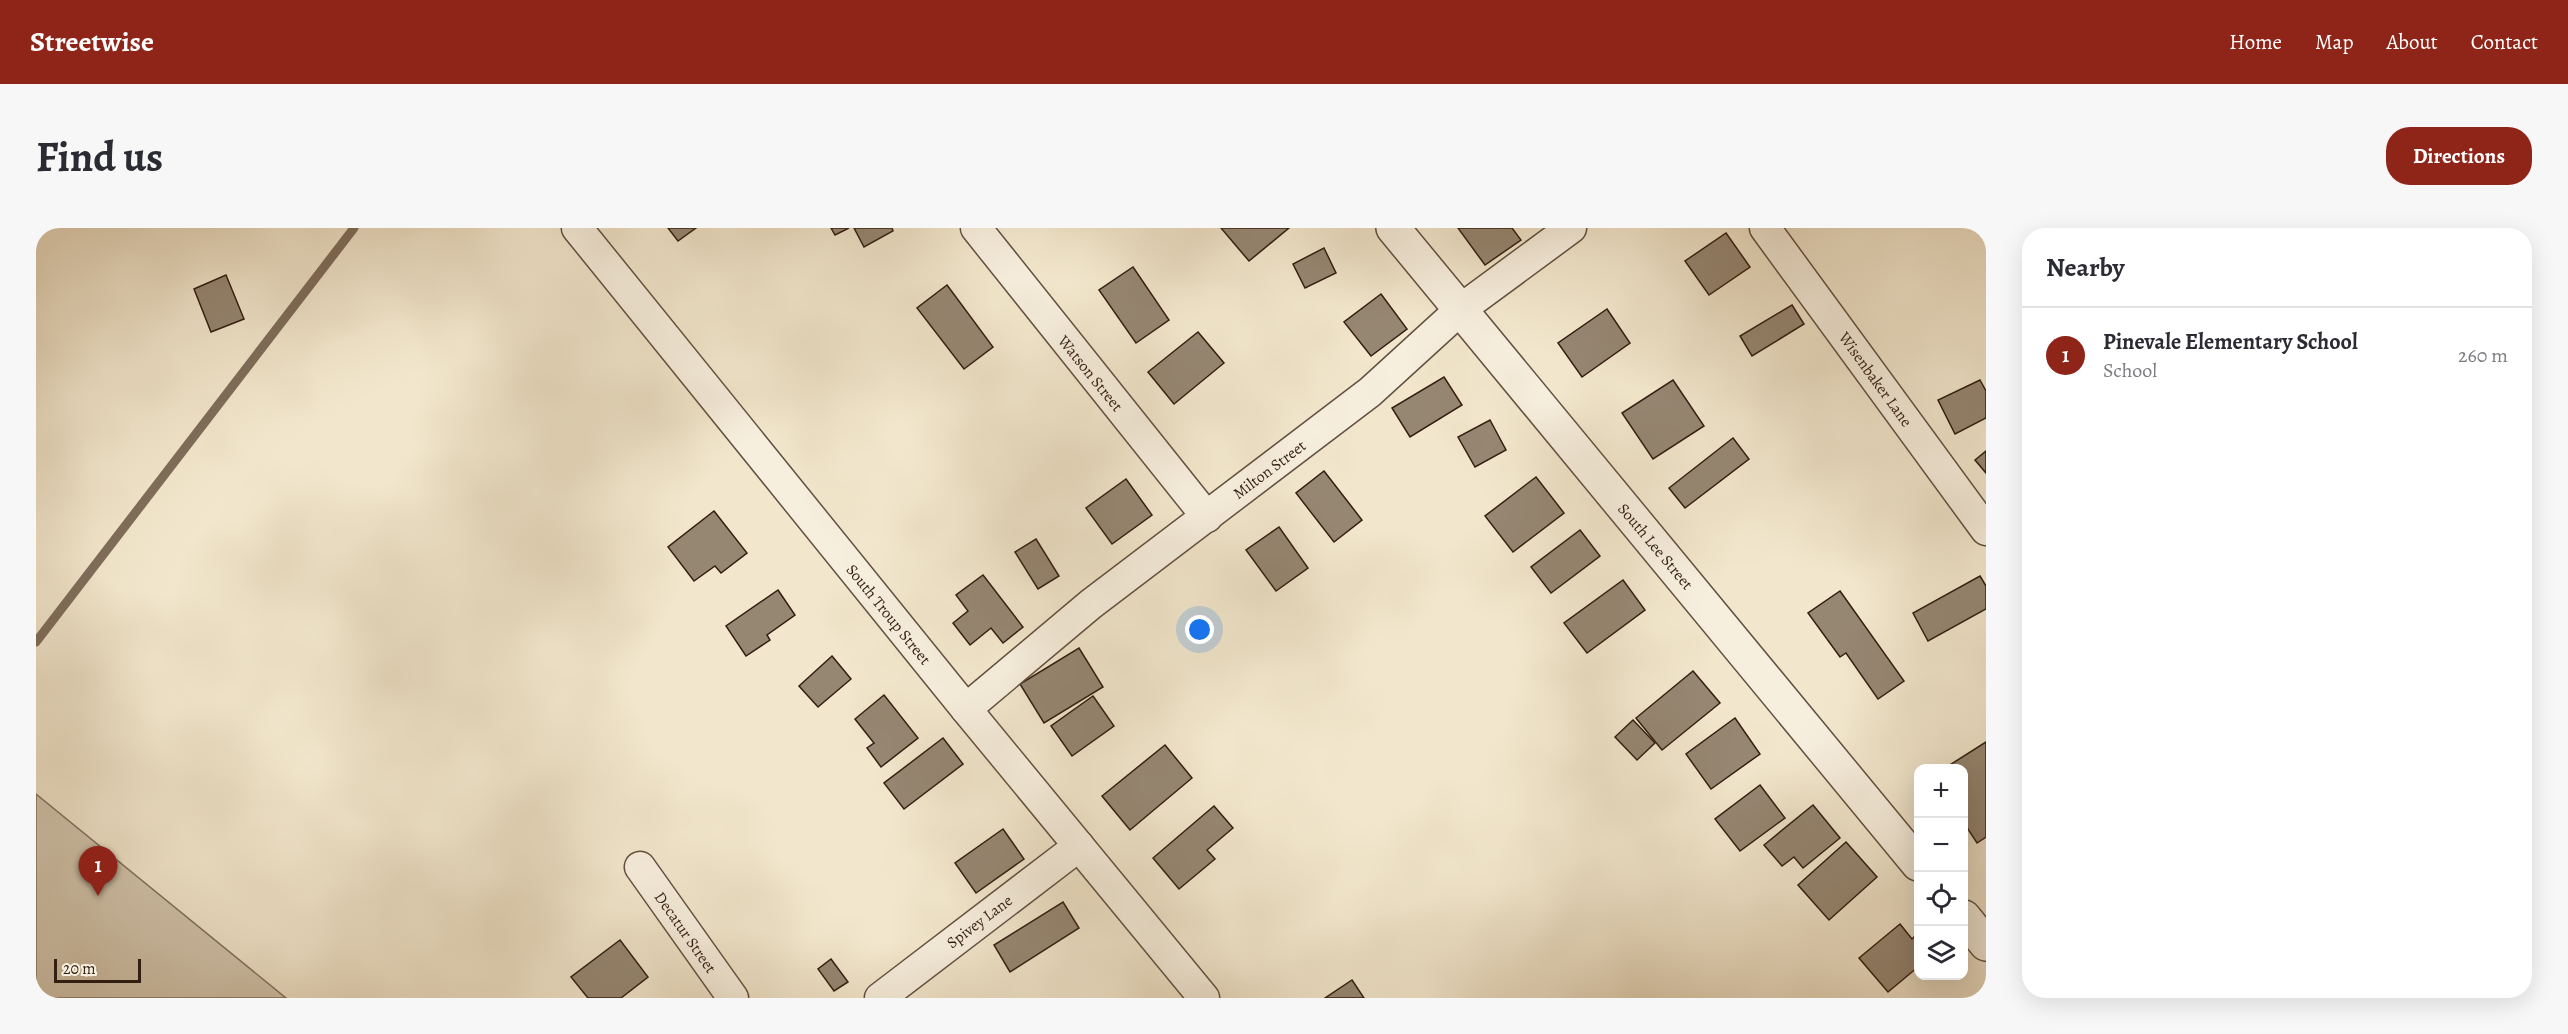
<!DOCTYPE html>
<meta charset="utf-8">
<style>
:root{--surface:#fff;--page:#f7f7f7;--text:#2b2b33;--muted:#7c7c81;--line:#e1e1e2;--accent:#8f2418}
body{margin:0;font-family:Alegreya,serif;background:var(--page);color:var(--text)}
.controls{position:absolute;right:18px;bottom:18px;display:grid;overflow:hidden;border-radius:12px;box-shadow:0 6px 24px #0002}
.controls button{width:54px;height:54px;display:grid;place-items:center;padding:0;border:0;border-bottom:2px solid var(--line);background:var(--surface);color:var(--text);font:30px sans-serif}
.scale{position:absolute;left:18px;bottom:15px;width:87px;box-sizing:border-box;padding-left:6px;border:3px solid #331e12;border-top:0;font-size:16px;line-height:21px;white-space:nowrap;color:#331e12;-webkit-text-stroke:4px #f7efde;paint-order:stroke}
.you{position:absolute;left:1164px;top:402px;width:21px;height:21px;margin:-15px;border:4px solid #fff;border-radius:50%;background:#1a73e8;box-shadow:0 0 0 9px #1a73e833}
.badge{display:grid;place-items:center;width:39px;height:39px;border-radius:50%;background:var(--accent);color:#fff;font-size:20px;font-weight:700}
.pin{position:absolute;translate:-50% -50px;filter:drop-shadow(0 2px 3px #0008)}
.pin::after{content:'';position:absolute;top:32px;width:21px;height:18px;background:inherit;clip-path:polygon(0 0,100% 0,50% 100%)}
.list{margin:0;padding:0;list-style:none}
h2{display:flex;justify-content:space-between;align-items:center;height:78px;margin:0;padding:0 24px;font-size:26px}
h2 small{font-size:20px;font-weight:400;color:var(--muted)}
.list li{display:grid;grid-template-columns:39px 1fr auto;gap:18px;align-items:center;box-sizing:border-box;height:96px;padding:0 24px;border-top:2px solid var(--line)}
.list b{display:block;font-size:22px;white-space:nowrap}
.list p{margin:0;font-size:20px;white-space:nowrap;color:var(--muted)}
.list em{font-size:20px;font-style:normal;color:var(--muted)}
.icon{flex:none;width:33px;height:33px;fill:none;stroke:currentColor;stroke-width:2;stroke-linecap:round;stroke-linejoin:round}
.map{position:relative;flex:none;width:1950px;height:770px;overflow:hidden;border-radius:24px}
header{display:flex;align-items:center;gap:36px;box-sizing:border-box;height:84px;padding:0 30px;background:var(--accent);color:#fff}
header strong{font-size:28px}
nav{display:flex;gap:33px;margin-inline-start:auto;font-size:21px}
.intro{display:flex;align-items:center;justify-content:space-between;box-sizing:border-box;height:144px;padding:0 36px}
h1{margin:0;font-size:42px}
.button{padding:15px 27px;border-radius:24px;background:var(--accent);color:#fff;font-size:21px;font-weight:700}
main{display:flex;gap:36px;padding:0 36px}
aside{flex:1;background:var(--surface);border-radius:24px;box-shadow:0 6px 24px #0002}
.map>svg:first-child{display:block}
</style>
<header>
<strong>Streetwise</strong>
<nav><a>Home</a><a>Map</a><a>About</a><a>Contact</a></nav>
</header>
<div class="intro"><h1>Find us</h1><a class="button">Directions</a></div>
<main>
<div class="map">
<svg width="1950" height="770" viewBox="0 0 1950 770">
<rect width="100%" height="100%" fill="#f2e7cd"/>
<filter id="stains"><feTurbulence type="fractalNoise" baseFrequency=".00333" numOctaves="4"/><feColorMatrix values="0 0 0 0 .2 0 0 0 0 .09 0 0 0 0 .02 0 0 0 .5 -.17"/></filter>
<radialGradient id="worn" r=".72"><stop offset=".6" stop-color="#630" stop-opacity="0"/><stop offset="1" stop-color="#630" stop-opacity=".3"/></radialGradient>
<path fill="#d2c5ad" stroke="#827260" stroke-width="1.5" d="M0 566 250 770H0Z"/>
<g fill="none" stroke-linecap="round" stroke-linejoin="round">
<path stroke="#7f6e5c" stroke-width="9" d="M0 414 318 0"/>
</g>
<g fill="#968773" stroke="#331e12" stroke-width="1.5">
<path d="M632 0H660L642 13Z"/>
<path d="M795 0H813L799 7Z"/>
<path d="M818 0H856L857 3 828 19Z"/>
<path d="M1185 0H1253L1213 33Z"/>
<path d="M1422 0H1476L1485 12 1449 37Z"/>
<path d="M1690 5 1714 39 1673 67 1649 33Z"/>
<path d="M1288 20 1300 45 1269 60 1257 36Z"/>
<path d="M1097 39 1133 92 1100 115 1063 62Z"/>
<path d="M190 47 208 91 175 104 158 61Z"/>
<path d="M911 57 957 119 928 141 881 80Z"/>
<path d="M1345 66 1371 101 1335 128 1308 94Z"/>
<path d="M1756 77 1768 96 1716 128 1704 108Z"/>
<path d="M1571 81 1594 115 1546 149 1522 115Z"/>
<path d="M1162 104 1188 135 1138 176 1112 144Z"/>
<path d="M1408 149 1426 177 1374 209 1356 180Z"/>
<path d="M1637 152 1668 198 1617 231 1586 185Z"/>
<path d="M1944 152 1950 163V190L1919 206 1902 172Z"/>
<path d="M1454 192 1470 222 1439 239 1422 209Z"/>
<path d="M1697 210 1713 231 1649 280 1633 260Z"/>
<path d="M1950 223V245L1939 232Z"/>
<path d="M1288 243 1326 292 1298 314 1260 265Z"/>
<path d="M1500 249 1528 285 1477 324 1449 288Z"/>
<path d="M1090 251 1116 287 1076 316 1050 280Z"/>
<path d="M678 283 711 325 685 345 679 338 658 353 632 319Z"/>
<path d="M1243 299 1272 340 1240 363 1210 322Z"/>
<path d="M1544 302 1564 328 1515 365 1495 339Z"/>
<path d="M1000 311 1023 348 1002 361 979 324Z"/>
<path d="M947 347 987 399 967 415 955 400 934 417 917 395 932 383 920 367Z"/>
<path d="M1944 348 1950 358V381L1892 413 1877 385Z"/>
<path d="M1587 352 1609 382 1551 425 1528 395Z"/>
<path d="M742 362 759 387 731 407 734 412 710 428 690 398Z"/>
<path d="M1804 363 1868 453 1842 471 1810 425 1804 429 1772 385Z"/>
<path d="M1043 420 1067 459 1008 495 984 456Z"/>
<path d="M796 428 815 451 782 479 763 458Z"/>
<path d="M1657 443 1684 475 1626 522 1600 490Z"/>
<path d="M848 467 882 510 845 539 831 520 838 515 819 491Z"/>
<path d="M1057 468 1078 498 1036 528 1015 498Z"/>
<path d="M1699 490 1724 526 1675 561 1650 526Z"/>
<path d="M1597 492 1619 515 1601 532 1579 509Z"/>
<path d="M907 510 927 536 868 581 848 555Z"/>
<path d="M1950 514V609L1941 615 1928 595V540H1909Z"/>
<path d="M1129 517 1156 550 1094 602 1066 568Z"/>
<path d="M1724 557 1749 590 1704 623 1679 591Z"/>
<path d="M1777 577 1804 610 1767 640 1758 629 1746 638 1728 617Z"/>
<path d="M1178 578 1197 600 1171 622 1179 631 1143 661 1117 630Z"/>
<path d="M967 601 988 631 940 665 919 635Z"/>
<path d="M1810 614 1841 649 1793 692 1762 657Z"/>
<path d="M1027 674 1043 700 974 744 958 717Z"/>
<path d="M1864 696 1876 711 1882 705V739L1852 764 1823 730Z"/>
<path d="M584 712 612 749 585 770H552L535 749Z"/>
<path d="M795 731 812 754 798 763 782 741Z"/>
<path d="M1316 752 1328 770H1289Z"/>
</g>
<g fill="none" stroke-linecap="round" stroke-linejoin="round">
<defs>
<g id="minor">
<path d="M541 0 930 481 1168 770"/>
<path d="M940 0 1171 289"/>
<path d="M1729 0 1950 302"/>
<path d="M930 481 1055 376 1334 164 1425 81 1535 0"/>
<path d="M604 639 697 770"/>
<path d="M844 770 1043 618"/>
</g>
<g id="tertiary">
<path d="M1357 0 1882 636"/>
<path d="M1928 689 1950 716"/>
</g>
</defs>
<use href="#minor" stroke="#635041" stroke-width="33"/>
<use href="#tertiary" stroke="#635041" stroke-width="36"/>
<use href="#minor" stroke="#f7efde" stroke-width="30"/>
<use href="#tertiary" stroke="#f7efde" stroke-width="33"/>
</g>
<g text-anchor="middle" stroke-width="5" stroke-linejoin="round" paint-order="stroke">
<g font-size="16" fill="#331e12" stroke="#f7efde">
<text transform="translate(1055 145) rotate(51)" y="6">Watson Street</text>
<text transform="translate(1840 151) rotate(54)" y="6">Wisenbaker Lane</text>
<text transform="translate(1233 241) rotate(-37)" y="6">Milton Street</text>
<text transform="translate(1620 318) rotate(50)" y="6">South Lee Street</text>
<text transform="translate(853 386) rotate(51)" y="6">South Troup Street</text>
<text transform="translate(943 693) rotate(-37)" y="6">Spivey Lane</text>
<text transform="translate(650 704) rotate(55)" y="6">Decatur Street</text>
</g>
</g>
<rect width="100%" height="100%" filter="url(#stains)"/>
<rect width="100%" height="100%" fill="url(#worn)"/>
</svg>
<div class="controls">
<button>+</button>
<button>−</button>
<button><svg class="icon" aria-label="locate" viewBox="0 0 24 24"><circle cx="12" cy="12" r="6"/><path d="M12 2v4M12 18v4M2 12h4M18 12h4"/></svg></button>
<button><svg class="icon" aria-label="layers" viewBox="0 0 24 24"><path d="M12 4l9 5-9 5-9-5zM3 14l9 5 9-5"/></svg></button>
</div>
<div class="scale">20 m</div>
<div class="you"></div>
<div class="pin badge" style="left:62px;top:668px">1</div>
</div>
<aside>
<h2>Nearby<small></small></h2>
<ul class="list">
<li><span class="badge">1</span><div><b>Pinevale Elementary School</b><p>School</p></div><em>260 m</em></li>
</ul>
</aside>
</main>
